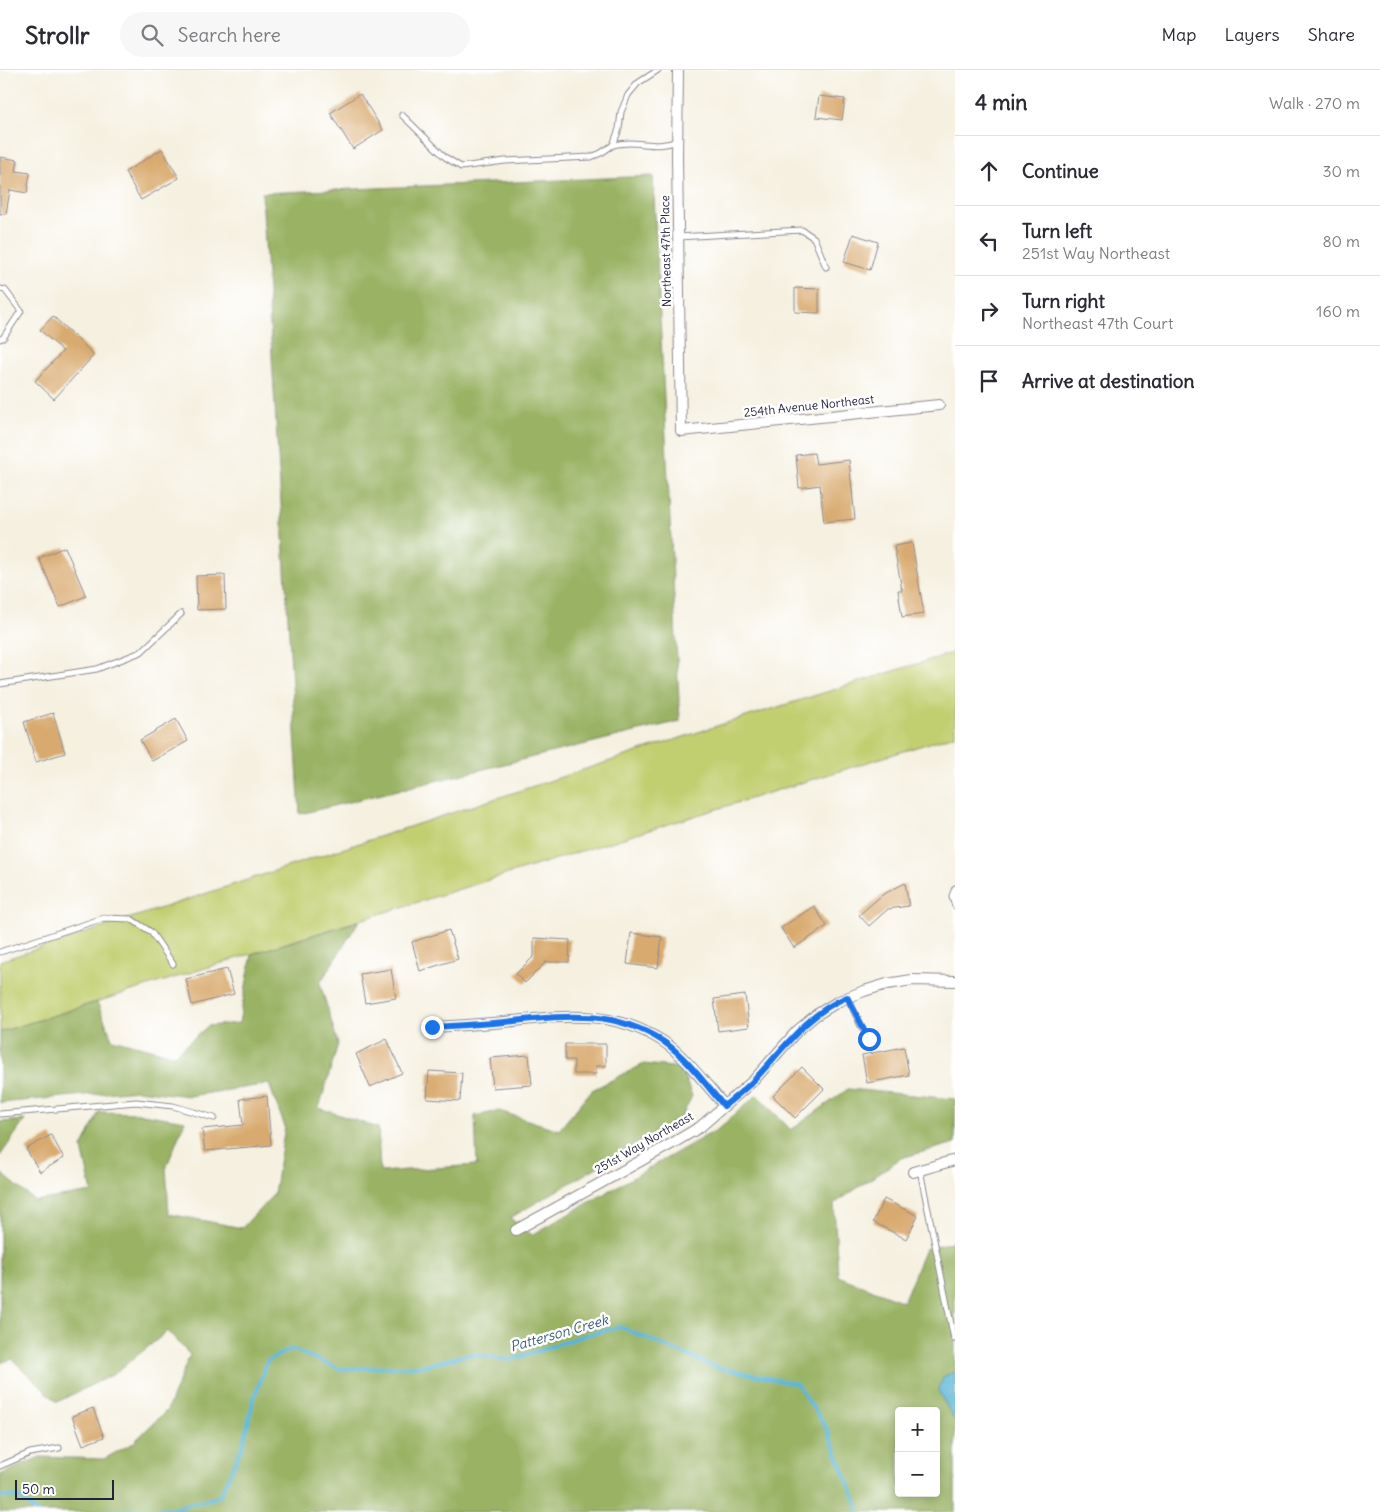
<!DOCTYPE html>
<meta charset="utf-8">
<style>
:root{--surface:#fff;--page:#f7f7f7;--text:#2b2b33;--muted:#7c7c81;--line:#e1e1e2}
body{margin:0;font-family:Delius,sans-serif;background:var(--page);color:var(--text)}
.controls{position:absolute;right:15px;bottom:15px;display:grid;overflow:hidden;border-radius:5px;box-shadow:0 2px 8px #0003}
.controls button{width:45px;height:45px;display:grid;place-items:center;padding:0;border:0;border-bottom:1px solid var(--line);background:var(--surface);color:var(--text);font:25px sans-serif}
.scale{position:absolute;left:15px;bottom:12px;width:99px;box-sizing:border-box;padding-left:5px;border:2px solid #22223b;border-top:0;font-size:14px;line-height:18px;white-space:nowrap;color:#22223b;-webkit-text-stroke:4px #fff;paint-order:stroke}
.stop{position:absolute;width:15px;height:15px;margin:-11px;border:4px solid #1a73e8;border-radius:50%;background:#fff}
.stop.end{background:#1a73e8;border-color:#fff;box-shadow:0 1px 5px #0008}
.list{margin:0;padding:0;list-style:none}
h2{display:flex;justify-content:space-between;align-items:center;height:65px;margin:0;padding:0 20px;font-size:21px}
h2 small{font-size:16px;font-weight:400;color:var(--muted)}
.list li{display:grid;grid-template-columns:32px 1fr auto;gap:15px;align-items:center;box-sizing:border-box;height:70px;padding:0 20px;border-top:1px solid var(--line)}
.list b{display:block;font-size:19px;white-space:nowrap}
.list p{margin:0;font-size:16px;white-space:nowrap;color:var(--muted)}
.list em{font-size:16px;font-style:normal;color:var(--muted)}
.icon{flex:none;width:28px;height:28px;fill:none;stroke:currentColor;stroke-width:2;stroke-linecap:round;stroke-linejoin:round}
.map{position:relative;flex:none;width:955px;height:1442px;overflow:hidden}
header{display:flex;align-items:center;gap:30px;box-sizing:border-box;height:70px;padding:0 25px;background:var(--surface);border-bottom:1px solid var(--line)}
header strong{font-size:24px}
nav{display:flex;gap:28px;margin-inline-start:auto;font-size:18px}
.search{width:350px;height:45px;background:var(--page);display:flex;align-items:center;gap:12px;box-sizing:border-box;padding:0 18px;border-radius:28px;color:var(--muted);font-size:19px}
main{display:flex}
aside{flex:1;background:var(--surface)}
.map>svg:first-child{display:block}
</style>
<header>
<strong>Strollr</strong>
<div class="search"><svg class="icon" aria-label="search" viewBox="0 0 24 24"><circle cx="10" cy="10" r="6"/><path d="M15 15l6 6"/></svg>Search here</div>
<nav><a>Map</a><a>Layers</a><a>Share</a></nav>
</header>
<main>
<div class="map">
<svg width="955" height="1442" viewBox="0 0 955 1442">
<rect width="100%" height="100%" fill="#fff"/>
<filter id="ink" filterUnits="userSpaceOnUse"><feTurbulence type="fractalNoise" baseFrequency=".02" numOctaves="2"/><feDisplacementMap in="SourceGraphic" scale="10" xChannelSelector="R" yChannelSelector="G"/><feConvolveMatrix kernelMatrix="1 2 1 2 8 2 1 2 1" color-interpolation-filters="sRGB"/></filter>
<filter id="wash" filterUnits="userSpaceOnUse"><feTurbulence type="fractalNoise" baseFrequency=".0096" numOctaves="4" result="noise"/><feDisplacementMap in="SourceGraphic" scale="20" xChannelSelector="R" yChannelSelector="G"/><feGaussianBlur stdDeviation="1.12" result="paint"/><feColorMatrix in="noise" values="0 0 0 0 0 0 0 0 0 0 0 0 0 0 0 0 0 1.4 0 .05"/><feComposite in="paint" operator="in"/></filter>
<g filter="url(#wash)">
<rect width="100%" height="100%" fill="#f5f0e0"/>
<path fill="#c2cf71" stroke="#727856" d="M955 582V665L0 962V891L717 656Z"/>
<g fill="#99b263" stroke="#5e6a4f" fill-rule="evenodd">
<path d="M653 106 680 651 300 744 262 123Z"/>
<path d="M359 851 320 913 338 974 319 1038 378 1058 380 1102 477 1095 475 1046 499 1041 559 1060 592 1020 644 994 681 998 692 1026 681 1048 510 1148 532 1165 718 1059 757 1025 791 1060 848 1019 955 1029V1073L901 1088 834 1134 838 1206 903 1232 925 1179 955 1171V1442H0V1405L40 1387 104 1389 133 1373 167 1340 190 1285 168 1261 114 1304 57 1332 12 1289 0 1293V1102L35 1131 92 1122 82 1078 99 1042 136 1043 185 1051 166 1098 169 1144 242 1158 274 1124 285 1057 269 1014 189 1026 137 1020 0 1033V962L97 932 112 969 174 985 208 956 239 953 252 884ZM899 1341H936V1423H899Z"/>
<path d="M25 1050 0 1086V1052Z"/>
</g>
<path fill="#59b5d7" stroke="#3e6c89" d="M955 1302V1351L938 1320 944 1306Z"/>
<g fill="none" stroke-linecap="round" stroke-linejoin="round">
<g stroke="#59b5d7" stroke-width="4">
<path d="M0 1426 19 1427 36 1442"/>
<path d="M101 1442 173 1438 220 1426 243 1375 253 1331 267 1291 291 1279 340 1299 422 1296 470 1284 511 1290 586 1265 620 1257 715 1297 797 1314 826 1357 856 1431 859 1442"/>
</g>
</g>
<g id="blocks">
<g fill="#d9aa70">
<path d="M360 24 383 60 353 79 330 43Z"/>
<path d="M819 26 845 29 842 50 816 47Z"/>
<path d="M162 79 179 108 141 130 125 102Z"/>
<path d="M0 87 18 90 16 101 30 103 27 123 10 120 6 144H0Z"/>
<path d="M853 164 878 172 870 200 844 192Z"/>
<path d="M795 218 819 219V243L795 242Z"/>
<path d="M53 246 94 285 54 329 35 311 63 281 40 260Z"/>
<path d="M814 383 816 394 849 390 855 449 824 452 820 415 799 418 796 385Z"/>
<path d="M912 473 924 544 902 547 898 520H902L894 476Z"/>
<path d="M65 477 86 526 60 537 39 488Z"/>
<path d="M225 505 226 539 197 540 196 506Z"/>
<path d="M53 643 65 683 36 692 24 652Z"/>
<path d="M176 649 188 671 152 691 140 670Z"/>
<path d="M905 813 909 836 888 839 869 856 859 845 882 825Z"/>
<path d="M814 836 827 856 794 878 781 858Z"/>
<path d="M449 860 458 889 420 901 412 872Z"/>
<path d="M631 863 662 867 658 898 627 894Z"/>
<path d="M534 868 570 870 569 892H546L525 913 516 904 534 886Z"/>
<path d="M227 899 234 924 192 935 186 909Z"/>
<path d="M391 899 396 928 365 933 360 904Z"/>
<path d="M745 925 749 957 718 961 714 929Z"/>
<path d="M387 969 402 1003 370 1017 356 984Z"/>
<path d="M565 974H606V996H596V1004H574V990H565Z"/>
<path d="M904 977 909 1005 867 1013 862 985Z"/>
<path d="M529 985 532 1015 493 1018 490 988Z"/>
<path d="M802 997 824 1019 795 1048 773 1026Z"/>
<path d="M429 1001 462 1003 460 1031 427 1029Z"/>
<path d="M267 1026 271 1075 205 1081 202 1059 243 1055 240 1029Z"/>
<path d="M51 1065 64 1088 40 1102 26 1079Z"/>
<path d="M884 1129 918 1146 906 1169 873 1152Z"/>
<path d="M93 1338 104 1367 83 1375 72 1346Z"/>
</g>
</g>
</g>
<g filter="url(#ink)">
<use href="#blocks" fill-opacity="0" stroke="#8c898e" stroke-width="1"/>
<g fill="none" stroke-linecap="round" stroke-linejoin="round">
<defs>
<g id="service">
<path d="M658 0 638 13 628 25 621 42 619 59 613 75C618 74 624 73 629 73 646 73 660 78 677 71"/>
<path d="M402 45 445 87 461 97 505 91 591 87 601 83 613 75"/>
<path d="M678 167 802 160 814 168 826 197"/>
<path d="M0 219 5 220 21 241 3 268 0 269"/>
<path d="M0 614 97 599 141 582 181 544"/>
<path d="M955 818 952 826 955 836"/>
<path d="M0 882 104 848 131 849 151 862 173 894"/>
<path d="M848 928 861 956 873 976"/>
<path d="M0 1044 136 1032 173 1036 214 1048"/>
<path d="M920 1100 954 1269"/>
<path d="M0 1396 30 1383 59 1378"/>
</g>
<g id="minor">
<path d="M678 0 677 87 681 361 939 335"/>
<path d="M432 957C457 956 481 954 505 952 563 946 612 938 664 972 684 985 708 1017 724 1035"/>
<path d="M913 1102 955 1090"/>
<path d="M516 1160 673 1073 700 1057 754 1010 797 961 816 945 839 931 864 921 887 914 912 910 955 911"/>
</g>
</defs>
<use href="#service" stroke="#8c898e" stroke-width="7"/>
<use href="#minor" stroke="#8c898e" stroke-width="12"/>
<use href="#service" stroke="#fff" stroke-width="5"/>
<use href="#minor" stroke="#fff" stroke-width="10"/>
</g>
</g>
<g fill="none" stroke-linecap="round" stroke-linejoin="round" filter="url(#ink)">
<path stroke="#1a73e8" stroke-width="6" d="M432 957C457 956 481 954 505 952 563 946 612 938 664 972 684 985 708 1017 724 1036 735 1027 747 1018 756 1008 784 978 808 943 847 927L869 969"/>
</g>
<g text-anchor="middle" stroke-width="5" stroke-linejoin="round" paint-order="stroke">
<g font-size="12" fill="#22223b" stroke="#fff">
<text transform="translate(666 181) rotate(-91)" y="4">Northeast 47th Place</text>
<text transform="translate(809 336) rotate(-6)" y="4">254th Avenue Northeast</text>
<text transform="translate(644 1073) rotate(-30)" y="4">251st Way Northeast</text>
</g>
<g font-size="14" font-style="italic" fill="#385d79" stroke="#fff">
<text transform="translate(559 1263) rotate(-16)" y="5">Patterson Creek</text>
</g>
</g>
</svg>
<div class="controls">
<button>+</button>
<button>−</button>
</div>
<div class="scale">50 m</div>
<div class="stop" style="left:869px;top:969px"></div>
<div class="stop end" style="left:432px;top:957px"></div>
</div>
<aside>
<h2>4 min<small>Walk · 270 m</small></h2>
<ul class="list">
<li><svg class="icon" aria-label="ahead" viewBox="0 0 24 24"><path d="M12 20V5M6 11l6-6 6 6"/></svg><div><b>Continue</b></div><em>30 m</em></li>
<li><svg class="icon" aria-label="left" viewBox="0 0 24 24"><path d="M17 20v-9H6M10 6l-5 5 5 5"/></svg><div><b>Turn left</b><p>251st Way Northeast</p></div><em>80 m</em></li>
<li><svg class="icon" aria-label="right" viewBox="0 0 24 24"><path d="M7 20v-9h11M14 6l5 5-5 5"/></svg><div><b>Turn right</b><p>Northeast 47th Court</p></div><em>160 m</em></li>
<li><svg class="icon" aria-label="arrive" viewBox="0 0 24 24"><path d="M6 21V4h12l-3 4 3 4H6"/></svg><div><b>Arrive at destination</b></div></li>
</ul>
</aside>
</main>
